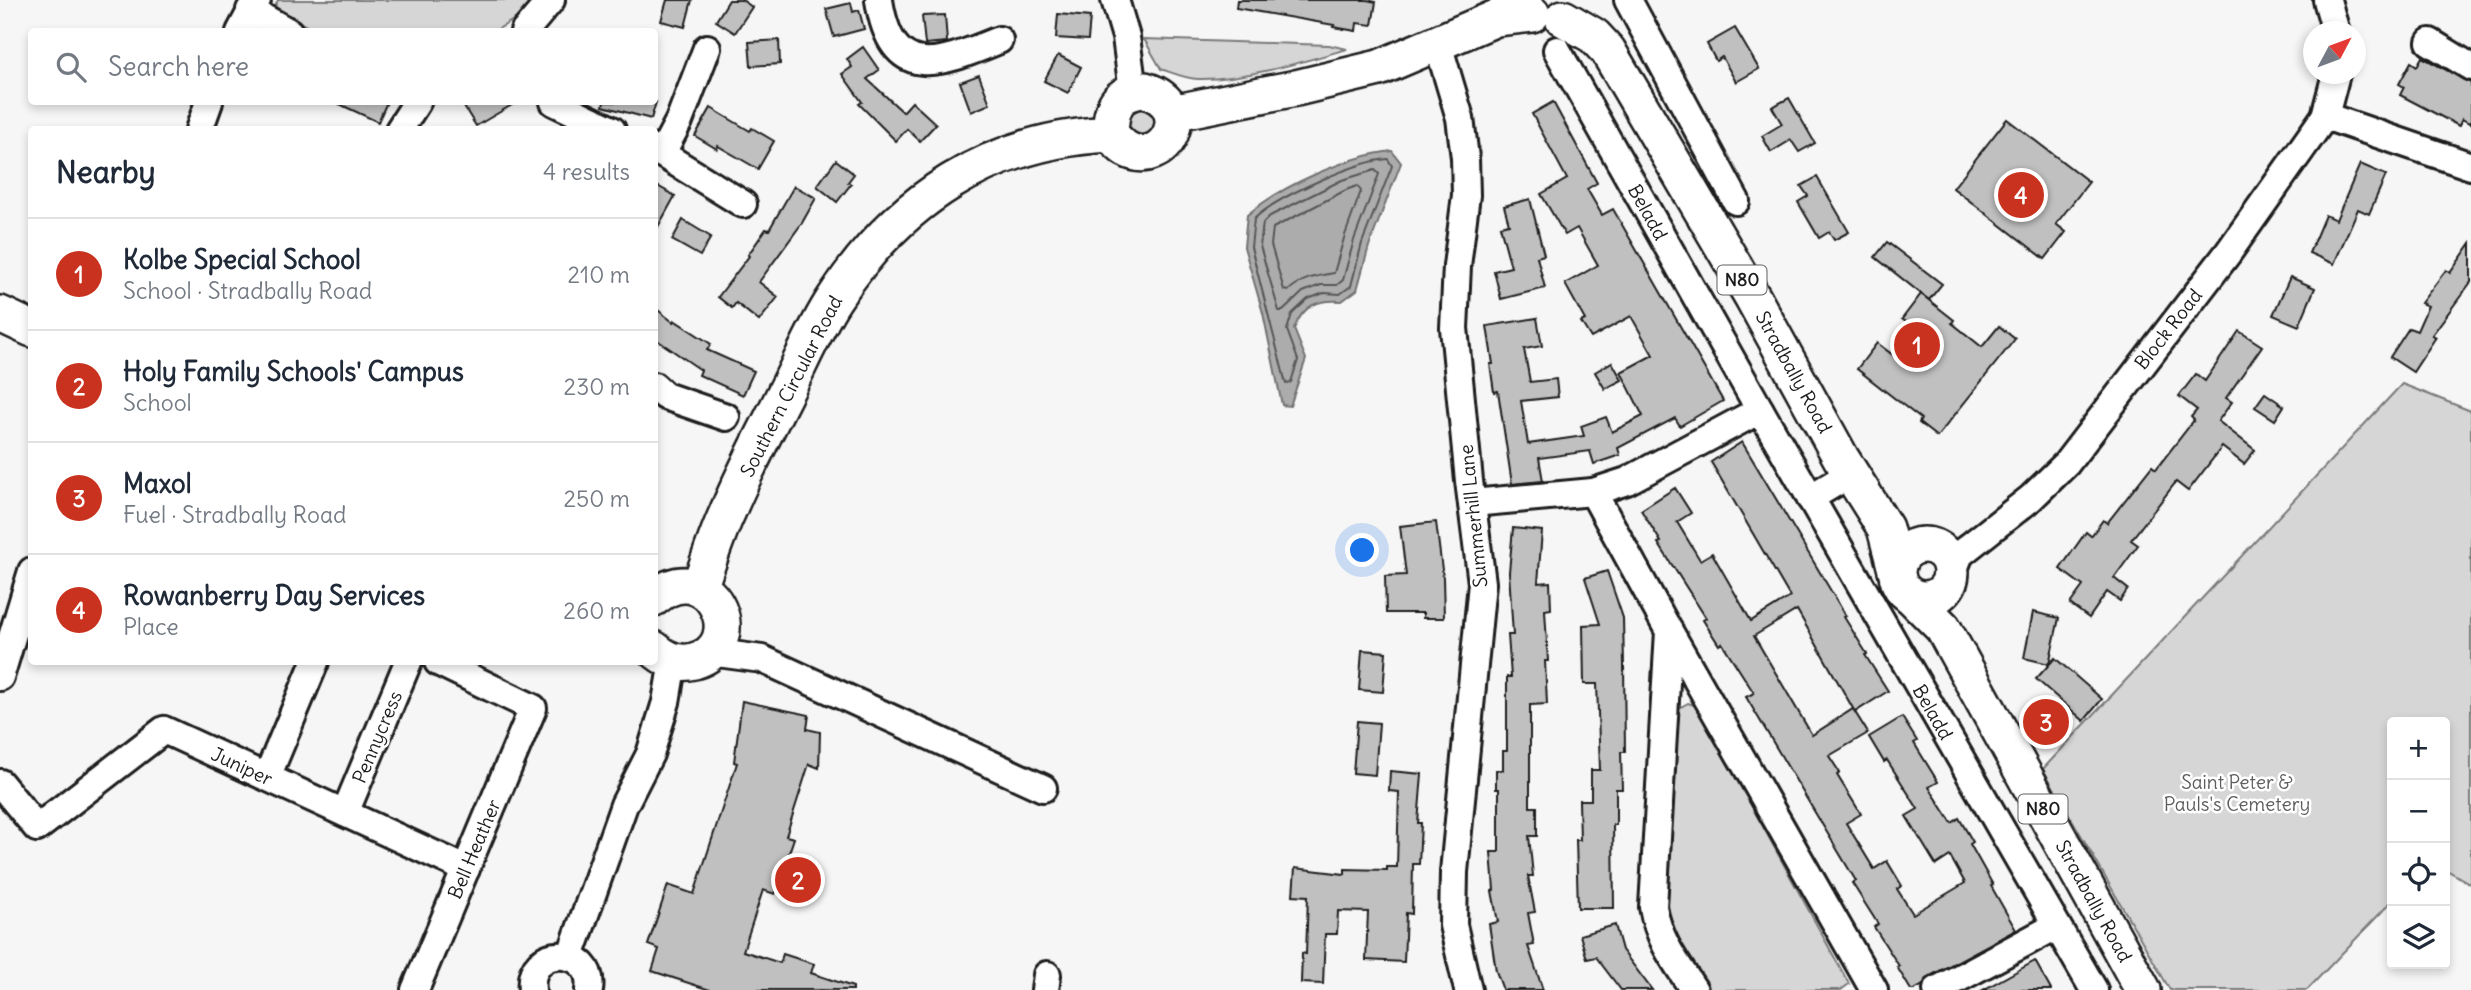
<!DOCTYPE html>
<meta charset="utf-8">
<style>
:root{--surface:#fff;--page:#f2f2f3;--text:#1f2937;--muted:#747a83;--line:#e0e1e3;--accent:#c8321e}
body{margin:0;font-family:Delius,sans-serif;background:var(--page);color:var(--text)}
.controls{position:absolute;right:21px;bottom:21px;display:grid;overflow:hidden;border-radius:7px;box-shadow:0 4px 10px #0003}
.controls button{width:63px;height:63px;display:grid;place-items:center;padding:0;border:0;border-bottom:2px solid var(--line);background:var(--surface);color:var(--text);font:35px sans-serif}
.compass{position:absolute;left:2303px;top:21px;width:63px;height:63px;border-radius:50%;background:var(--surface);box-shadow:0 4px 10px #0003;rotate:49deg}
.you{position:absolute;left:1363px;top:551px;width:24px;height:24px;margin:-18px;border:5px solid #fff;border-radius:50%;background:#1a73e8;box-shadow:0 0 0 10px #1a73e833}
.badge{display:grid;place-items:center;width:46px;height:46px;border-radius:50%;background:var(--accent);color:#fff;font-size:23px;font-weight:700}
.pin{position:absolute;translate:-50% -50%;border:4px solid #fff;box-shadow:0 2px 7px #0006}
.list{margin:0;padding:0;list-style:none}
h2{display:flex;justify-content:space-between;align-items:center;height:91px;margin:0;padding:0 28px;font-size:30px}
h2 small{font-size:23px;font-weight:400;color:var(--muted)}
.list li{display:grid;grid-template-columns:46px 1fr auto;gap:21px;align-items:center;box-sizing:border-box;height:112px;padding:0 28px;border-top:2px solid var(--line)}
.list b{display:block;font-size:26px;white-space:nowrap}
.list p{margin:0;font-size:23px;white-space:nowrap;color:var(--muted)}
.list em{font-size:23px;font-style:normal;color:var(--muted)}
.icon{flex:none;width:38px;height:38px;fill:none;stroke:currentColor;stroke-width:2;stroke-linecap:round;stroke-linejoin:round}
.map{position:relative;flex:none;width:2471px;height:990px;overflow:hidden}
.search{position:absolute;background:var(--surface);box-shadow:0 4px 10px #0003;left:28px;top:28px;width:630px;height:77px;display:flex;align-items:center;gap:18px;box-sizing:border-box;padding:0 24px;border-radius:7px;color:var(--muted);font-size:26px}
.panel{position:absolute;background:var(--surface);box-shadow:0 4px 10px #0003;left:28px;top:126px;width:630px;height:539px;border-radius:7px}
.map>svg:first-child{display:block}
</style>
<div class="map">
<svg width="2471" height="990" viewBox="0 0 2471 990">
<rect width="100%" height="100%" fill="#f6f6f6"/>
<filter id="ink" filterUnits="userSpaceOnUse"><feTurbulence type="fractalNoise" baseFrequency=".0143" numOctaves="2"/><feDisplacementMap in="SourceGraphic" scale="14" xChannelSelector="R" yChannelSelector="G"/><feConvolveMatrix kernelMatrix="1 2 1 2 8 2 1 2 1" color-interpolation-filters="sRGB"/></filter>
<g filter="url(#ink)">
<g fill="#d6d6d6" stroke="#797979" stroke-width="2">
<path d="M278 0H537L532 9 493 32 316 31 274 9Z"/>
<path d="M1144 39 1329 45 1347 49C1302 62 1244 80 1198 79 1186 79 1173 73 1161 69Z"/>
<path d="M1144 104 1159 117 1152 136 1138 138 1127 129 1131 109Z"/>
<path d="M2402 384 2471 411V884L2445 869V722H2392V901L2307 990H2170L2043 769Z"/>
<path d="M1688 703 1697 706 1849 984 1841 990H1706L1677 951 1667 921 1674 717 1679 708Z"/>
</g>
<path fill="#acacac" stroke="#727272" stroke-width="2" d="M1392 151 1401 163 1369 246 1357 290 1342 301C1318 299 1303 305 1294 329L1306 359 1290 406 1282 405 1263 313 1244 247 1247 215C1281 186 1348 156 1392 151Z"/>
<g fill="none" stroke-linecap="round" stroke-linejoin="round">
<g stroke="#565656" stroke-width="2">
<path d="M1388 159 1392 166 1362 243 1351 286 1340 294 1324 293 1308 299 1292 314 1287 330 1298 360 1291 382 1286 384 1251 247 1254 219C1276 197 1357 161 1388 159Z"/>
<path d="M1375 170 1379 174 1354 240 1343 280 1337 285H1321L1303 292 1283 311H1279L1260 246 1263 223 1270 216 1342 180Z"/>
<path d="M1357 186 1361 191 1344 238 1334 273C1317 276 1302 278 1288 291L1284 290 1271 245 1273 228 1346 190Z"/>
</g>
</g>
<g fill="#c0c0c0" stroke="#1c1c1c" stroke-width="2">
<path d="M667 0H692L685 27 661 21Z"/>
<path d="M729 0H742L752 7 735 33 716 21Z"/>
<path d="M1237 0H1367L1376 2 1372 25 1357 23 1356 31 1333 27 1334 25 1236 8Z"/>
<path d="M851 3 853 12 859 10 864 29 834 37 826 9Z"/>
<path d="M1058 14 1090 17 1088 40 1056 38Z"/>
<path d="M945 15 947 42 925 44 922 16Z"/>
<path d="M1735 28 1759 69 1736 82 1722 57 1716 61 1707 44Z"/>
<path d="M779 40 780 64 751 66 749 42Z"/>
<path d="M863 47 879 70 867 79 903 112 912 102 936 124 920 141 907 129 896 141 859 104 862 102 842 74 852 67 847 59Z"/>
<path d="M1058 55 1081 67 1068 93 1044 81Z"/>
<path d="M2422 57 2471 83V124L2462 119 2459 126 2400 95 2404 87 2399 84 2411 62 2417 66Z"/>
<path d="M979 75 990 104 971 112 960 82Z"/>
<path d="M1789 98 1815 143 1799 152 1791 140 1771 152 1762 136 1782 124 1772 107Z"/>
<path d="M335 102H387L378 122Z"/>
<path d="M461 102H517L476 126Z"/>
<path d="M604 102H656L651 119 603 106Z"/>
<path d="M1553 102 1597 183 1587 189 1602 215 1613 209 1723 401 1680 426 1675 418 1618 448 1620 455 1594 464 1590 451 1539 458 1543 481 1512 484 1498 391 1494 392 1490 364H1493L1487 326 1537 318 1542 346 1524 349 1530 382 1556 379 1558 397 1521 401 1528 444 1584 436 1581 426 1606 417 1612 432 1643 416 1621 372 1653 355 1631 316 1591 338 1581 322 1585 320 1565 284 1598 265 1577 228 1565 235 1541 194 1567 179 1532 114Z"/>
<path d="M711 108 750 131 752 128 774 141 758 169 718 146 717 149 695 136Z"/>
<path d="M2007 119 2089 182 2056 224 2066 232 2045 259 1953 188Z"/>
<path d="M836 160 854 174 848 182 851 184 837 202 817 186Z"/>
<path d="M2360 164 2386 175 2369 214 2358 209 2334 264 2309 253 2325 215 2336 220Z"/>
<path d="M1817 177 1849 232 1834 240 1829 232 1819 238 1798 202 1808 196 1801 186Z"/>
<path d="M654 184 675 196 654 234Z"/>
<path d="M794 186 816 198 802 223 759 282 778 297 759 321 736 303 732 308 718 297 749 256 748 255 766 229 769 230Z"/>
<path d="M1530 199 1544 255 1537 257 1545 288 1501 299 1494 271 1511 267 1500 226 1509 224 1504 206Z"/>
<path d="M683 220 711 237 700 256 672 240Z"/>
<path d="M1887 242 1942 284 1929 300 1875 257Z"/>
<path d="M2471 243V282L2432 335 2436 337 2413 372 2390 357 2409 328 2417 331 2428 306 2421 303 2446 270 2450 273Z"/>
<path d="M2290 277 2315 288 2299 326 2273 315Z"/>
<path d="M1921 294 1954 320 1952 323 1982 347 1999 326 2015 339 1937 437 1919 423 1921 419 1857 369 1877 343 1893 355 1914 328 1902 319Z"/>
<path d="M654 307 673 322 674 320 711 344 707 350 754 371 743 395 699 375 701 370 654 338Z"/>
<path d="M2239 331 2262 346 2226 398 2232 402 2218 421 2255 450 2244 464 2222 447 2188 491 2176 482 2131 540 2138 545 2114 578 2128 589 2120 601 2107 592 2089 618 2070 604 2083 586 2060 569 2086 532 2091 536 2103 520 2107 523 2152 466 2156 469 2194 420 2191 417 2197 410 2179 396 2196 374 2205 381Z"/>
<path d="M1612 362 1622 380 1605 389 1595 372Z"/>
<path d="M2265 393 2284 406 2275 420 2255 407Z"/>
<path d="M1742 442 1846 616 1844 617 1867 654 1865 655 1888 691 1855 712 1797 610 1754 636 1812 735 1853 709 1868 733 1829 756 1840 773 1837 775 1861 814 1846 823 1874 869 1887 861 1902 886 1897 889 1913 914 1965 883 1950 856 1936 865 1906 816 1918 809 1887 760 1884 762 1869 737 1902 717 1917 741 1914 743 1938 782 1929 787 1952 823 1959 818 1973 842 1970 844 1993 885 1991 886 2016 930 1930 976 1923 985 1914 990H1911L1897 967 1899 966 1874 927 1878 924 1852 883 1856 881 1746 697 1754 693 1722 643 1719 645 1703 620 1706 618 1658 543 1661 542 1641 510 1675 488 1691 513 1677 522 1700 560 1712 553 1751 621 1790 597 1711 462Z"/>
<path d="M1436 522 1443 578 1444 618H1423V613H1386L1385 576 1406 575 1400 526Z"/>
<path d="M1513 528 1542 531 1538 583 1550 582 1551 609 1545 610 1548 661H1545L1547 704 1530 705V807H1537V836H1529L1533 876H1528L1535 912 1528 913 1534 945 1528 946 1543 990H1503L1496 971 1489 924 1498 922 1492 891 1494 890 1491 852H1499V789H1496V770H1503V751H1507V677H1511L1508 635H1513L1509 572Z"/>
<path d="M1607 571 1623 618 1624 665 1625 752H1621L1622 789H1616V825H1613L1614 908H1578L1576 840H1580L1579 800H1591V770H1600L1597 684H1584L1583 625 1600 624 1585 578Z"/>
<path d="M2033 612 2059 618 2049 664 2024 658Z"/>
<path d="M1362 650 1386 652 1383 692 1359 690Z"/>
<path d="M2055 658 2102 699 2084 721 2036 679Z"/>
<path d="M742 701 809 715 807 729 820 732 819 768 809 764 786 836 794 838 775 894 763 890 743 951 780 963 783 954 814 964 811 973 853 987V990H710L652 971 659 949 648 945 668 885 694 894 737 763 734 762Z"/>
<path d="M2037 705 2058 733 2043 744 2022 716Z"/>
<path d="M1357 721 1379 723 1375 775 1353 773Z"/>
<path d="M1390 771 1422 774 1418 823H1421L1419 864H1413L1412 914 1406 913 1404 962 1366 960 1368 912 1338 911 1337 934H1325L1323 984 1301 983 1302 953 1306 954 1308 896 1293 895 1295 868 1345 874V869L1387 870V867H1397L1399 792 1389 791Z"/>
<path d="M1615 925 1622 950 1652 990H1621L1596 957 1587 959 1580 935Z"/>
<path d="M2035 961 2051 990H1983Z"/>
</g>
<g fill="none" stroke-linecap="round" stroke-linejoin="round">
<defs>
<g id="minor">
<path d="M879 0C892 85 940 64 999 40"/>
<path d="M1115 0 1126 37 1133 91"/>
<path d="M1628 0 1736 201"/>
<path d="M2327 0 2336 32"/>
<path d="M250 10 289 32"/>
<path d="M240 32 257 0"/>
<path d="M524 32 551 0"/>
<path d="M2430 42 2471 67"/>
<path d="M1438 44 1460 118 1465 158 1466 195 1457 266 1454 328 1469 481 1482 583 1454 872 1453 925 1468 990"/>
<path d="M1557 50 1760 410 2094 990"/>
<path d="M554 102 612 130"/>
<path d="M2325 116 2471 166"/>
<path d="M199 130 209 102"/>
<path d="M399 130 417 102"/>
<path d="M654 149 743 204"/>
<path d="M662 153 679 121 707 48"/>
<path d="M654 386 665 396 726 417"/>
<path d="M1593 492 1669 631 1653 907C1659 941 1675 961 1694 990"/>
<path d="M1810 498 1850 474"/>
<path d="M1472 503 1593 492 1627 481 1760 410"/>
<path d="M1952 574 1960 554 2031 498 2066 464 2228 253 2325 116 2336 74"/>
<path d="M1669 631 1874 990"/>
<path d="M710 652 762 659 1043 788"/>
<path d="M0 677 32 571"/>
<path d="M267 777 315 662"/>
<path d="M0 783 37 828 164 730 466 869"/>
<path d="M345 813 408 662"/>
<path d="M570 957 624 805 650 754 666 702 673 661"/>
<path d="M415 990 533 708 438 662"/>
<path d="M532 990C526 943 596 946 589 990"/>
<path d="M1045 990 1047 975"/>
<path d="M1937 990 2056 926"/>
</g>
<g id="major">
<path d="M1563 18 1594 36 1608 51 1753 298 1841 458 1885 528 1896 570"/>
<path d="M1145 90C1199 106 1165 171 1126 149 1120 145 1115 139 1110 134 1111 107 1116 92 1145 90Z"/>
<path d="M1172 113 1296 88 1379 68 1496 18 1532 14"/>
<path d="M0 314 32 329"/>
<circle cx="1924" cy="572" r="27"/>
<path d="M699 588C708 563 716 537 727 513 744 472 765 433 785 393 801 362 815 328 834 299 898 200 990 140 1110 134"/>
<path d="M1912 597 1943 628 2143 990"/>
<path d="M654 598C709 551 753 645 694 661 679 665 666 660 654 649"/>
</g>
</defs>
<use href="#minor" stroke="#1c1c1c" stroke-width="32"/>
<use href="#major" stroke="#1c1c1c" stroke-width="40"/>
<use href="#minor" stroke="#fff" stroke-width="26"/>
<use href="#major" stroke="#fff" stroke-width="35"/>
</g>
</g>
<g text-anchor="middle" stroke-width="5" stroke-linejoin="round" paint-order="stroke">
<g fill="#fff" stroke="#606060" stroke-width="2">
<rect x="1717.5" y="265.5" width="49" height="29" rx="5"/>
<rect x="2018.5" y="794.5" width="49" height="29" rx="5"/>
</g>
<g font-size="18" font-weight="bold" fill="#1c1c1c">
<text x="1742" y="286">N80</text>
<text x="2043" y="815">N80</text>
</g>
<g font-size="19" fill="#1c1c1c" stroke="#fff">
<text transform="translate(1648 212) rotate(61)" y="7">Beladd</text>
<text transform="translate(2168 329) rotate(-52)" y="7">Block Road</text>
<text transform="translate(1794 372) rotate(61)" y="7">Stradbally Road</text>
<text transform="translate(791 386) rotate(-63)" y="7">Southern Circular Road</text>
<text transform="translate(1473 516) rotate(-96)" y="7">Summerhill Lane</text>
<text transform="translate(1933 712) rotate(60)" y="7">Beladd</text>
<text transform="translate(377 737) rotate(-67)" y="7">Pennycress</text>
<text transform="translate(242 766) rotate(25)" y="7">Juniper</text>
<text transform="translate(474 849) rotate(-67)" y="7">Bell Heather</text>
<text transform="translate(2094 901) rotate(61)" y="7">Stradbally Road</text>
</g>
<g font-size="19" fill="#5d5d5d" stroke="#fff">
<text x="2237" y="789">Saint Peter &amp;<tspan x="2237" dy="22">Pauls's Cemetery</tspan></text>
</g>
</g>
</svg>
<div class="controls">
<button>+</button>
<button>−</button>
<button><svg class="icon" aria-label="locate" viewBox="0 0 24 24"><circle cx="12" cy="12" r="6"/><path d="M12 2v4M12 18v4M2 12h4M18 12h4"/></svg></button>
<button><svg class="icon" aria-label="layers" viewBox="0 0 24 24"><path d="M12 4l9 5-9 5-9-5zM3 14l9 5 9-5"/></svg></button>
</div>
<svg class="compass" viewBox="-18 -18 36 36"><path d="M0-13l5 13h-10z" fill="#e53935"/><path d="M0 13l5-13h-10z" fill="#747a83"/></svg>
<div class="you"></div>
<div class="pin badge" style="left:1917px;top:345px">1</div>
<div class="pin badge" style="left:798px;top:880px">2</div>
<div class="pin badge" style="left:2046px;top:722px">3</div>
<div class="pin badge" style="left:2021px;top:195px">4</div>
<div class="search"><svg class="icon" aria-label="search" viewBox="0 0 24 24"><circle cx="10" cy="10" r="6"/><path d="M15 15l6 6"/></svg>Search here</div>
<section class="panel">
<h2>Nearby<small>4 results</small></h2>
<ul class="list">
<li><span class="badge">1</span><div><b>Kolbe Special School</b><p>School · Stradbally Road</p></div><em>210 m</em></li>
<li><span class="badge">2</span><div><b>Holy Family Schools' Campus</b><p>School</p></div><em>230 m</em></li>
<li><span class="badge">3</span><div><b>Maxol</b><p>Fuel · Stradbally Road</p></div><em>250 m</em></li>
<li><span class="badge">4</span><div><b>Rowanberry Day Services</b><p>Place</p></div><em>260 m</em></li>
</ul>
</section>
</div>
